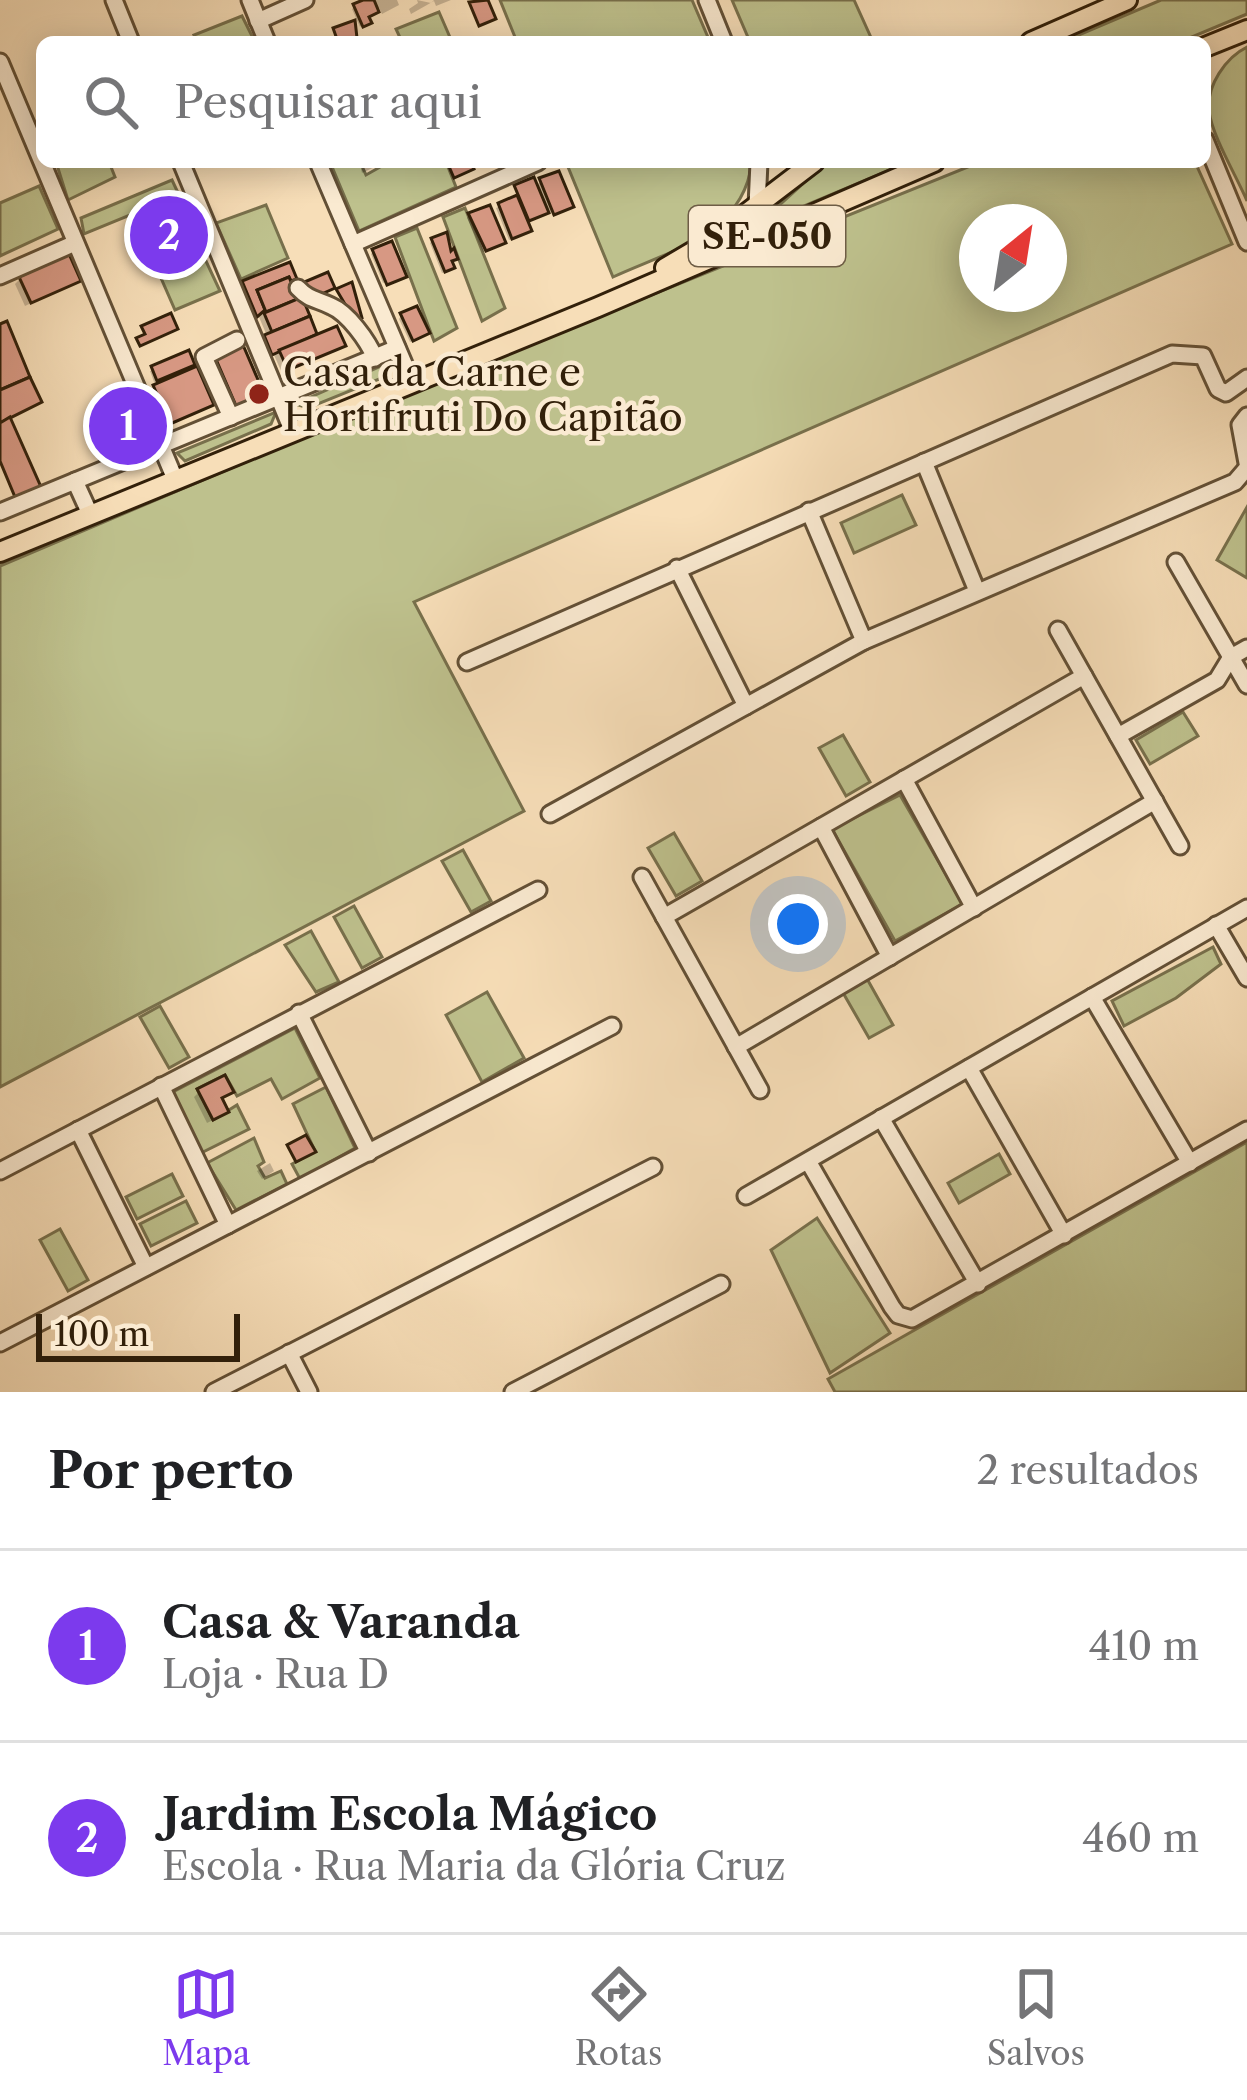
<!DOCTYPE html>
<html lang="pt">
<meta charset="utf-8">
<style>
:root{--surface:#fff;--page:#f6f6f6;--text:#202124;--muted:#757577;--line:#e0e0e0;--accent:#7c3aed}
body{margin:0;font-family:"Libre Caslon Text",serif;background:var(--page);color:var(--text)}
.compass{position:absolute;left:959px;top:204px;width:108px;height:108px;border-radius:50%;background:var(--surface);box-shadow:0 6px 30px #0003;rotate:30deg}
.scale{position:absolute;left:36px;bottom:30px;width:204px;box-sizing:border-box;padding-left:12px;border:6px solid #32200a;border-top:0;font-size:33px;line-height:42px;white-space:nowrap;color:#32200a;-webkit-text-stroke:9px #faead1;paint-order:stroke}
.you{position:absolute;left:798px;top:924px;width:42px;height:42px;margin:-30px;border:9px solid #fff;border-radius:50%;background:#1a73e8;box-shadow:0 0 0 18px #1a73e833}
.badge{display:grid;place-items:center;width:78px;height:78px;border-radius:50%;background:var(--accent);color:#fff;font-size:39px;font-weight:700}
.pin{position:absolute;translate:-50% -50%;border:6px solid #fff;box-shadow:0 3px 12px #0006}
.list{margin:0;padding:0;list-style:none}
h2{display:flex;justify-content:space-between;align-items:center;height:156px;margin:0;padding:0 48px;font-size:51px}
h2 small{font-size:39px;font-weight:400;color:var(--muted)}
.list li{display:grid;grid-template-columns:78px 1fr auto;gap:36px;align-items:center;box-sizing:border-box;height:192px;padding:0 48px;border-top:3px solid var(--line)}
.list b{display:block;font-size:45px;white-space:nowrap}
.list p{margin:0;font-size:39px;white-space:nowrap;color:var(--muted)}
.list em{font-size:39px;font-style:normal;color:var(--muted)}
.icon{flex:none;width:66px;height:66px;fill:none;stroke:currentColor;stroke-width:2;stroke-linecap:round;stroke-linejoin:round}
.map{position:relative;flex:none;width:1247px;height:1392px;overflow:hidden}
.search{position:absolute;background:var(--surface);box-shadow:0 6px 30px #0003;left:36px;right:36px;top:36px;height:132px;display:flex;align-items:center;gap:30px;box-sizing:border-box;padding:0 42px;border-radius:18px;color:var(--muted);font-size:45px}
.sheet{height:540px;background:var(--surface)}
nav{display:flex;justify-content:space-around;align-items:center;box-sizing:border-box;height:168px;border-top:3px solid var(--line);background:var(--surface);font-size:33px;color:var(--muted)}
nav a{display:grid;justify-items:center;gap:6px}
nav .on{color:var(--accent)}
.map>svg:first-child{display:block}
</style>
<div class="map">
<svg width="1247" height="1392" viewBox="0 0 1247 1392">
<rect width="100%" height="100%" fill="#f7deb8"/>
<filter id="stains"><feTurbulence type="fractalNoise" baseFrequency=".00167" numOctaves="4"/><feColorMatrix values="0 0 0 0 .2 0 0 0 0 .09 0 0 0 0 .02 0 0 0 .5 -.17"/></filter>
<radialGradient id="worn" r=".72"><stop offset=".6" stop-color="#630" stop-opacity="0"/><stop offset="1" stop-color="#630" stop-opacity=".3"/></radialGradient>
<g fill="#bec18d" stroke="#78704c" stroke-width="3" fill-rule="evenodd">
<path d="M500 0H692L710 42H517Z"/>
<path d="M732 0H854L873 42H750Z"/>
<path d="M1161 0H1247V14L1180 42H1062Z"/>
<path d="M439 12 452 42H402L396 29Z"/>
<path d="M242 16 255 42H198L194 35Z"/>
<path d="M1247 47V201C1237 177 1212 136 1209 111 1206 86 1226 57 1247 47Z"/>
<path d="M56 162H109L115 177 68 200Z"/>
<path d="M330 162H360L366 175 389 162H446L456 187 359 231Z"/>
<path d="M566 162H752C743 235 671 250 613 277Z"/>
<path d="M827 162H909L778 217 773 211Z"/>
<path d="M980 162H1195L1232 244 414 602 524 811 0 1087V566L392 400ZM977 222H1049V294H977Z"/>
<path d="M172 180 179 195 84 234 81 218Z"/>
<path d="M39 186 58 229 0 256V203Z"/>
<path d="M266 205 288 258 241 279 216 223Z"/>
<path d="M465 208 505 308 482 321 443 217Z"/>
<path d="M417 228 457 328 434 341 395 237Z"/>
<path d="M205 259 220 291 175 310 161 278Z"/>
<path d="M386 364 382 378 308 408 295 404Z"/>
<path d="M276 412 271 424 185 461 177 453Z"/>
<path d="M902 495 916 525 854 553 841 523Z"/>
<path d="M1247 507V578L1217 560Z"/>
<path d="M1183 712 1198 736 1150 764 1136 740Z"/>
<path d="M843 735 870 782 846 796 819 748Z"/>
<path d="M900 795 963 904 895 941 832 829Z"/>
<path d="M674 833 702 881 676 896 648 848Z"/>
<path d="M463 850 491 901 471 912 442 861Z"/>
<path d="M354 906 382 957 362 968 334 917Z"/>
<path d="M311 931 339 982 316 992 285 945Z"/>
<path d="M1213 947 1221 964 1176 998 1124 1026 1112 1001Z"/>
<path d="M866 977 893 1025 869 1038 842 991Z"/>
<path d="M487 992 524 1058 482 1082 446 1015Z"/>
<path d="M160 1006 189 1057 169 1068 140 1017Z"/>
<path d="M295 1028 320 1078 282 1099 271 1079 237 1096 225 1075 197 1089 213 1120 237 1105 249 1129 201 1153 171 1093Z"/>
<path d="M326 1087 355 1148 300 1179 292 1164 315 1151 293 1104Z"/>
<path d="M254 1138 264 1162 258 1166 265 1178 281 1171 287 1184 236 1210 207 1163Z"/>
<path d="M1247 1142V1392H835L828 1379Z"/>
<path d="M999 1154 1010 1174 959 1203 948 1183Z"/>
<path d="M172 1174 183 1196 137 1219 126 1197Z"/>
<path d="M186 1201 197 1223 151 1246 140 1224Z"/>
<path d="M817 1218 890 1333 830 1373 771 1250Z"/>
<path d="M60 1229 88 1280 68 1291 40 1240Z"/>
</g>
<g fill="#0003">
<path d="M363 0H397L399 5 382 14 379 8 360 27 352 9Z"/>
<path d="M417 0 431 3 434 0H451L436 6 434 1 411 14 409 9 418 3Z"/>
<path d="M372 162H385L362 173 361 169Z"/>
<path d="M541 181 570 205 550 213 549 209 525 222 526 233 509 240 496 208 517 198 516 187H535Z"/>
<path d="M469 215 500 245 483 252 467 218Z"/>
<path d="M432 241 452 261 449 270 442 273 430 243Z"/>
<path d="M374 251 403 275 383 283 371 254Z"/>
<path d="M288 266 293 278 288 283 316 338 342 346 282 373 274 355 267 358 261 343 267 336 259 317 252 320 239 288Z"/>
<path d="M20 279 78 280 25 306 15 284Z"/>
<path d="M401 316 424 335 410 342 399 319Z"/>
<path d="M217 359 257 400 232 411 212 364Z"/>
<path d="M192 364 179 377 210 405 165 427 150 392 164 379 154 382 150 371Z"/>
<path d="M199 1092 226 1096 219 1100 221 1116 207 1123 194 1097Z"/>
<path d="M270 1163 274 1171 262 1179 257 1171Z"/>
</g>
<g fill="#d79883" stroke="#32200a" stroke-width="3">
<path d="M363 0H374L379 12 369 17 372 23 363 27 353 4Z"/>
<path d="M488 0 496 19 479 26 469 2Z"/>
<path d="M355 20 357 38 338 42 333 28Z"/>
<path d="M447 162H471L474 169 454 178Z"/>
<path d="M559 171 574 207 554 215 539 178Z"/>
<path d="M534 177 549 213 529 221 514 185Z"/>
<path d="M517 195 532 231 512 239 498 203Z"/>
<path d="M490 205 506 243 486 251 468 213Z"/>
<path d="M447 232 451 251 454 248 458 259 452 261 455 268 445 272 431 238Z"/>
<path d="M392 241 407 277 387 285 372 249Z"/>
<path d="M69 254 81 281 31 303 19 277Z"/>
<path d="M290 262 297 279 291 281 289 277 257 290 265 310 257 317 242 281Z"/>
<path d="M328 272 335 288 317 296 302 283Z"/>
<path d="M289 277 298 299 266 312 257 290Z"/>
<path d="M352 282 362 318 355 321 336 289Z"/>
<path d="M302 297 310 316 272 332 264 313Z"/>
<path d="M417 306 430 333 413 341 400 313Z"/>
<path d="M171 313 178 329 140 346 136 338 145 334 141 326Z"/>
<path d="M310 316 317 334 272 355 264 335Z"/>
<path d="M7 321 30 377 0 390V324Z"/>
<path d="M337 326 346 346 288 370 279 350Z"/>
<path d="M243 345 265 396 237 408 215 357Z"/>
<path d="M189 350 195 365 157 381 151 366Z"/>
<path d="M197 366 214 405 170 424 153 385Z"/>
<path d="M30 377 42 402 0 423V390Z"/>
<path d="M134 412 142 433 123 441 115 419Z"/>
<path d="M10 417 41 487 15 497 0 461V423Z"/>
<path d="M108 427 116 447 97 454 90 434Z"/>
<path d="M225 1075 234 1092 222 1098 229 1112 213 1120 197 1089Z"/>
<path d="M306 1135 316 1152 296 1162 287 1145Z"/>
</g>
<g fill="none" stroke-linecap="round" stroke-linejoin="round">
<defs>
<g id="minor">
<path d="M114 0 131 42"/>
<path d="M250 0 267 42"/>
<path d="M707 0 724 42"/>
<path d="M258 21 305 0"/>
<path d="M0 62 175 479"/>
<path d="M1205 140 1247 242"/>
<path d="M181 162 292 430"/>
<path d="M318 162 411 380"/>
<path d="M757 206 759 162"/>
<path d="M353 244 538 162"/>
<path d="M0 276 75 243"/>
<path d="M298 288C309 300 317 299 331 306 348 313 368 341 375 358"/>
<path d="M1247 416 1240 425 1247 463"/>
<path d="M231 417 204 357 237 340"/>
<path d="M924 462 977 591"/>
<path d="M75 481 90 514"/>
<path d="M809 511 864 641"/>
<path d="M0 512 397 348"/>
<path d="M1176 562 1247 685"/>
<path d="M677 568 746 706"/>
<path d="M1058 630 1180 846"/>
<path d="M467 662 1172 354 1203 356 1218 389 1226 393 1247 378"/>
<path d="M1118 736 1217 680 1231 657 1247 648"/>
<path d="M904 779 974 908"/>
<path d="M550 814 864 641 1235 482 1247 468"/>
<path d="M821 827 890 957"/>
<path d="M642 877 760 1090"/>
<path d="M664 917 1084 676"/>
<path d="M1216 925 1247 978"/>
<path d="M1092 997 1190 1163"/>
<path d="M299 1013 369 1153"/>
<path d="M736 1047 1155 801"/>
<path d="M969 1068 1064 1235"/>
<path d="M161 1086 228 1225"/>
<path d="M881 1118 978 1284"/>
<path d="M78 1130 146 1267"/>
<path d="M808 1161 892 1307 898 1315 912 1319 1247 1130"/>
<path d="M0 1171 538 890"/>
<path d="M746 1196 1247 908"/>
<path d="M0 1343 612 1026"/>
<path d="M289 1353 309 1392"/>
<path d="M214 1392 653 1167"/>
<path d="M513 1392 721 1284"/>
</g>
<g id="major">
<path d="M1031 42 1127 0"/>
<path d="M1205 47 1247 30"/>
<path d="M665 268 709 242 814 162"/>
<path d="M0 552 598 307 934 162"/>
</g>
</defs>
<use href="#minor" stroke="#635036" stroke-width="21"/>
<use href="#major" stroke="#32200a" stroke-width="24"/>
<use href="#minor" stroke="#faead1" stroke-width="15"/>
<use href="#major" stroke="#f7deb8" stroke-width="18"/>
</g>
<circle fill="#8f2418" stroke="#faead1" stroke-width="4.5" cx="259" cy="394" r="12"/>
<g text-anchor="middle" stroke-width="9" stroke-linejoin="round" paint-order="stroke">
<rect fill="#faead1" stroke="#6e5d46" stroke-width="3" x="689" y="206" width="156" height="60" rx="9"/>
<g font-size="36" font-weight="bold" fill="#32200a">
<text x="767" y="249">SE-050</text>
</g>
<g font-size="39" fill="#32200a" stroke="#faead1" text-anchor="start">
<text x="283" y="386">Casa da Carne e<tspan x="283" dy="45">Hortifruti Do Capitão</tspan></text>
</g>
</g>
<rect width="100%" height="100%" filter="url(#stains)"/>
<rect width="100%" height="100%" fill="url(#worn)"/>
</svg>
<svg class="compass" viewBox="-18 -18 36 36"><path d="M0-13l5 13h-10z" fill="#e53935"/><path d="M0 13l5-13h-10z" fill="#757577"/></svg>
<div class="scale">100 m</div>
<div class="you"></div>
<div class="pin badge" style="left:128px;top:426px">1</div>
<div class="pin badge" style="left:169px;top:235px">2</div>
<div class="search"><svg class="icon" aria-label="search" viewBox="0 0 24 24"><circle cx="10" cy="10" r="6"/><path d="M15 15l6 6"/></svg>Pesquisar aqui</div>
</div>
<section class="sheet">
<h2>Por perto<small>2 resultados</small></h2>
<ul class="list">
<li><span class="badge">1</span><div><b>Casa &amp; Varanda</b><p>Loja · Rua D</p></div><em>410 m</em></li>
<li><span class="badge">2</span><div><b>Jardim Escola Mágico</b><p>Escola · Rua Maria da Glória Cruz</p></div><em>460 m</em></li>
</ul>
</section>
<nav>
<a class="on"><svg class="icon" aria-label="map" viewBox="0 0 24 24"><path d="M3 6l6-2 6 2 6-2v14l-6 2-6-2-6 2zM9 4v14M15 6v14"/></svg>Mapa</a>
<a><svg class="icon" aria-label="directions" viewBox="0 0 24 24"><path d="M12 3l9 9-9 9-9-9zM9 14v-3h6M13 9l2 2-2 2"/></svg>Rotas</a>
<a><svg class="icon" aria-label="saved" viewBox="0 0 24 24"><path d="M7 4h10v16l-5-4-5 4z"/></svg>Salvos</a>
</nav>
